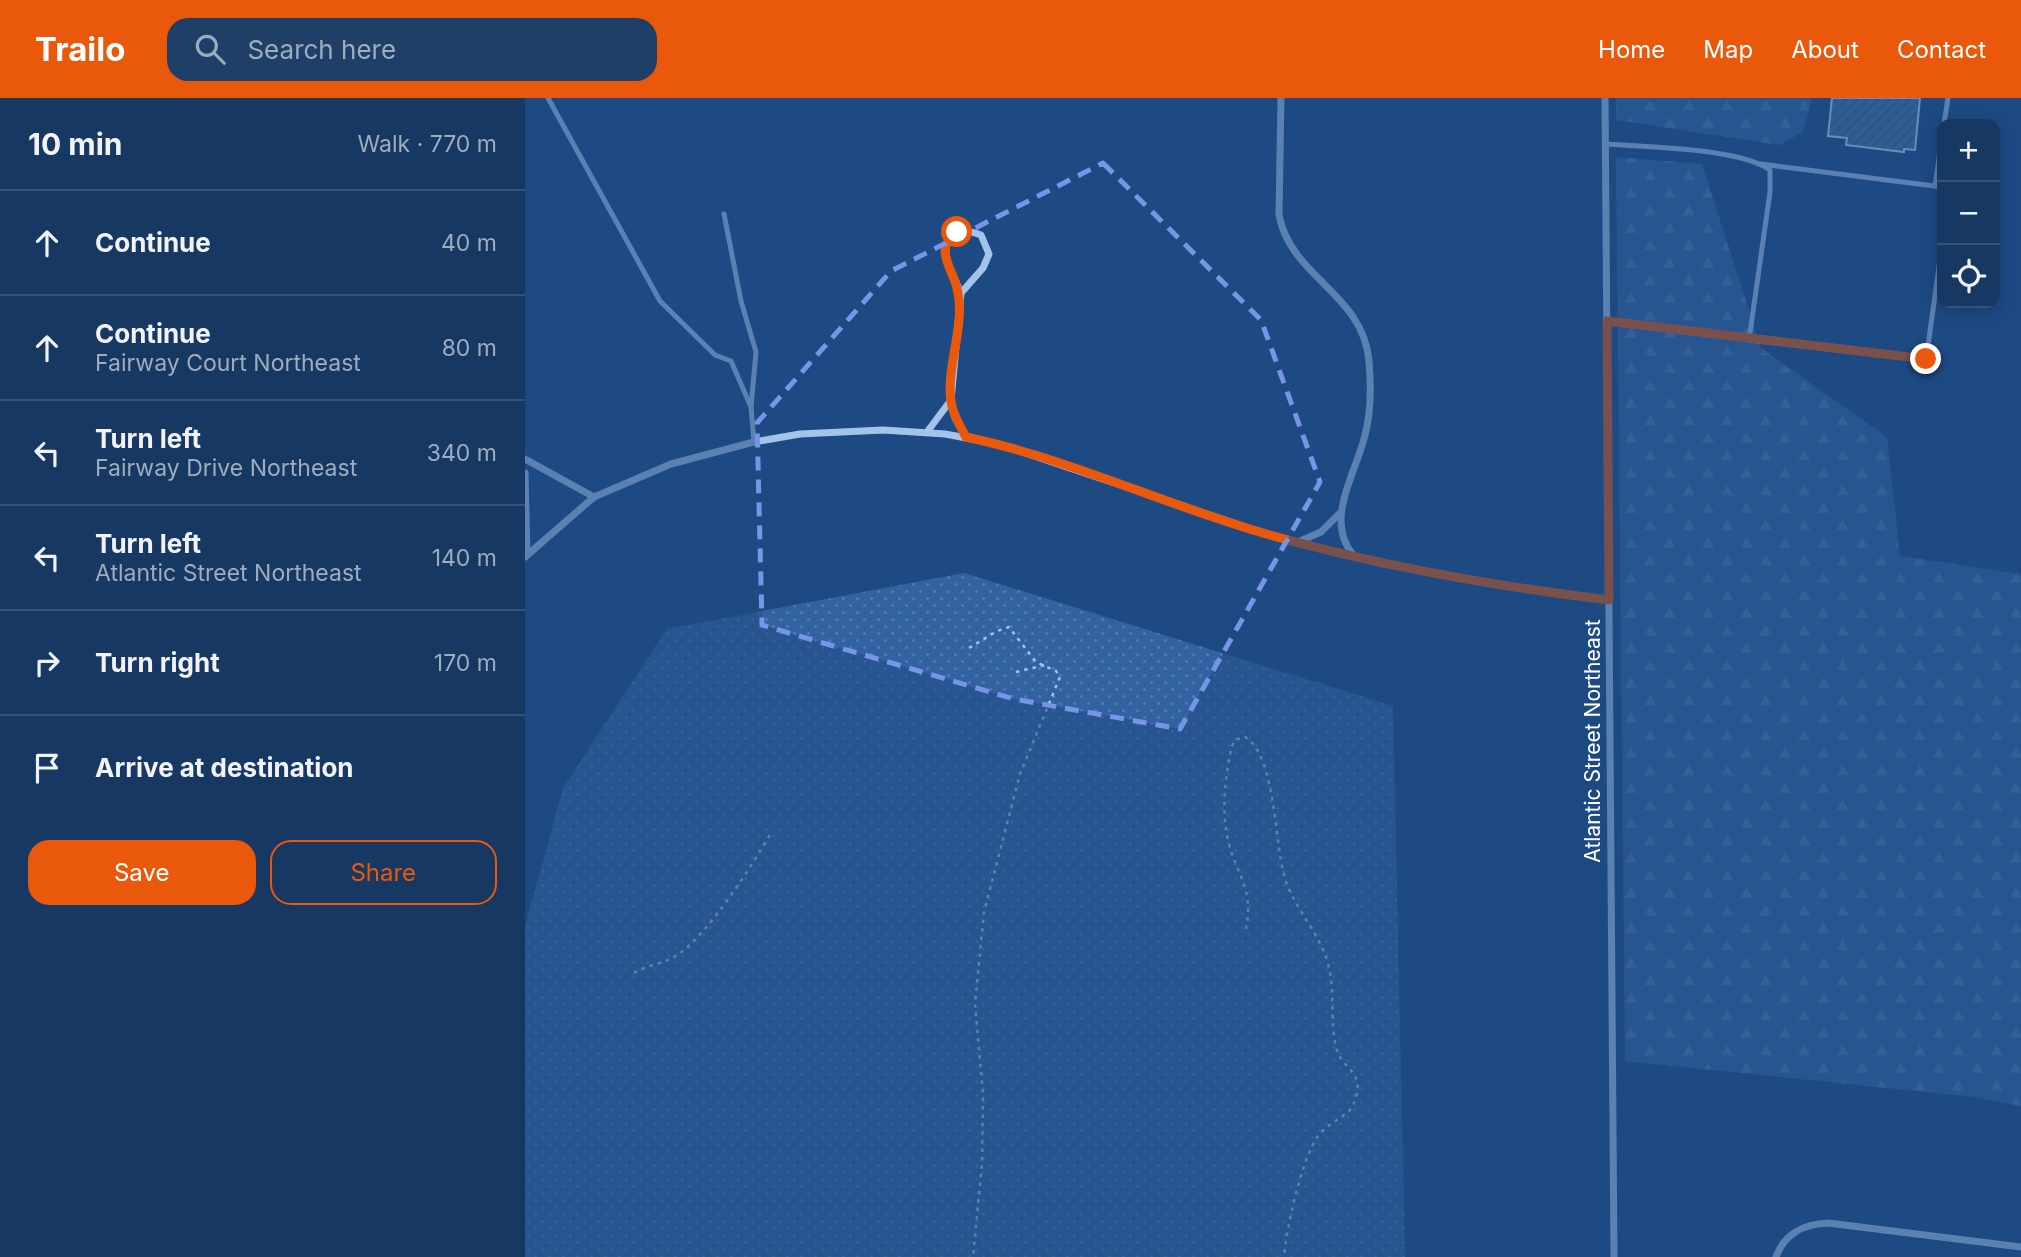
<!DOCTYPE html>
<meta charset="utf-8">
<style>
:root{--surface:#163862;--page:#1f3f68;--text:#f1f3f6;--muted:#9eacbe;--line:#355277;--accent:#ea580c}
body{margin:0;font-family:Inter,sans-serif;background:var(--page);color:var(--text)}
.controls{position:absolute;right:21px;top:21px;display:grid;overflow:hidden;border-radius:14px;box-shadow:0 4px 18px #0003}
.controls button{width:63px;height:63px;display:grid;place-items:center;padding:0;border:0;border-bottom:2px solid var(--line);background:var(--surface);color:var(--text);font:35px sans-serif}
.stop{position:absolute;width:21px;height:21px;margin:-16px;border:5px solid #ea580c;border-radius:50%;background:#fff}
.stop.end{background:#ea580c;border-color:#fff;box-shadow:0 2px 7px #0008}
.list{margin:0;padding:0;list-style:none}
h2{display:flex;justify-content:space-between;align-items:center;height:91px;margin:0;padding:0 28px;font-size:30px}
h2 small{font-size:23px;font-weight:400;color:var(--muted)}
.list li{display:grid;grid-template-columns:46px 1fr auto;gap:21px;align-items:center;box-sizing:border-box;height:105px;padding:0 28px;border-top:2px solid var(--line)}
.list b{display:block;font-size:26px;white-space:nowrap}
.list p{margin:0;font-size:23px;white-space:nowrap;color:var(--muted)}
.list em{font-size:23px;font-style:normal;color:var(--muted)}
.actions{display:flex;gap:14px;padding:21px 28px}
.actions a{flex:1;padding:16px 0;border:2px solid var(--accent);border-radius:21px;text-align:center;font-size:24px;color:var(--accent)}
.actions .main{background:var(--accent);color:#fff}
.icon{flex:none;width:38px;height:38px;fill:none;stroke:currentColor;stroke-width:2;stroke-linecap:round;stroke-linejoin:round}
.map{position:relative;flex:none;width:1496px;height:1159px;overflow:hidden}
header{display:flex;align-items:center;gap:42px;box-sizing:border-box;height:98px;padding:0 35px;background:var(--accent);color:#fff}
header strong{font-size:33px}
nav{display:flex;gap:38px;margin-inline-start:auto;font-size:24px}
.search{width:490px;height:63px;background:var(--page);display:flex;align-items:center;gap:18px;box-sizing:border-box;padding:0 24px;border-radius:21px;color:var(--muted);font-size:26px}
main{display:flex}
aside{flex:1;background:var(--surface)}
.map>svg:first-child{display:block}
</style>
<header>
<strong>Trailo</strong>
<div class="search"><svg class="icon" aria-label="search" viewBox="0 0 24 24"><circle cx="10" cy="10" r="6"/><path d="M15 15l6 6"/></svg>Search here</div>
<nav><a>Home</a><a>Map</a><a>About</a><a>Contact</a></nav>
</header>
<main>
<aside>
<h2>10 min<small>Walk · 770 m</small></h2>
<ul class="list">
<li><svg class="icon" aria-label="ahead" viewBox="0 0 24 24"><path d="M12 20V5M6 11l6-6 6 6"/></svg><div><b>Continue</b></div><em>40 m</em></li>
<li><svg class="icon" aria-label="ahead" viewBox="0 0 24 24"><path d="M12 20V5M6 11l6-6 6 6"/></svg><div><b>Continue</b><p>Fairway Court Northeast</p></div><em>80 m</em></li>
<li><svg class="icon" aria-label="left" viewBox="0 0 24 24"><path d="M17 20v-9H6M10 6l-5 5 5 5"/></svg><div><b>Turn left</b><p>Fairway Drive Northeast</p></div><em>340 m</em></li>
<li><svg class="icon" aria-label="left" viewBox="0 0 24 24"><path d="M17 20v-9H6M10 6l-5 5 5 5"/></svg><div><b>Turn left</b><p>Atlantic Street Northeast</p></div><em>140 m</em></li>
<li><svg class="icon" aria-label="right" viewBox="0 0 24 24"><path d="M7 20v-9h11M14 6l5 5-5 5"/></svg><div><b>Turn right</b></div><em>170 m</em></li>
<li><svg class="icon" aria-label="arrive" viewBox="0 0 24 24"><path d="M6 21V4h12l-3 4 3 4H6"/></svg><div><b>Arrive at destination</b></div></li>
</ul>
<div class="actions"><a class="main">Save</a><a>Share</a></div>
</aside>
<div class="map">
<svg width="1496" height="1159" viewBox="0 0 1496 1159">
<defs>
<pattern id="grass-dots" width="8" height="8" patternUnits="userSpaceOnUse" patternTransform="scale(1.75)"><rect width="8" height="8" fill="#3163a1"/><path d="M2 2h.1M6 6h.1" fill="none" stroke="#507aaf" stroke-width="1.8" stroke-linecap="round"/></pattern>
<pattern id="forest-firs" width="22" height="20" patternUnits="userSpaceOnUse" patternTransform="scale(1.75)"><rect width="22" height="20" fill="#3163a1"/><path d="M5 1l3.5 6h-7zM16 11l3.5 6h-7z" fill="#507aaf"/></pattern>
<pattern id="building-hatch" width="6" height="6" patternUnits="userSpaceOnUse" patternTransform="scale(1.75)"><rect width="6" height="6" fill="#4673ac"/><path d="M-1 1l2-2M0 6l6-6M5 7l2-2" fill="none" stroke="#495e77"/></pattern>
</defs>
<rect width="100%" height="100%" fill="#1e4a83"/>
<path fill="url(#grass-dots)" d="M439 475 868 608 880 1159H0V829L38 690 142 531Z"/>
<g fill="url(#forest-firs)">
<path d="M1091 0H1287L1278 34 1254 47 1091 22Z"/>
<path d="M1091 59 1177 66 1236 250 1362 339 1375 458 1496 476V1008L1448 999 1100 963Z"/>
</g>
<path fill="url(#building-hatch)" stroke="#c8ddf7" stroke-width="2" d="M1307 0H1395L1390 52 1379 51V54L1321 47 1322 40 1303 38Z"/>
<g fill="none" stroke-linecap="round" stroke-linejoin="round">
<g stroke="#a4c3ea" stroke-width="2.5" stroke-dasharray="3.5 5" stroke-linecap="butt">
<path d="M444 550 472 533 484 529 511 564 531 573 535 579 495 676 459 814 450 906 458 996 457 1066 448 1159"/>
<path d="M491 574 520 567"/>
<path d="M721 831C729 788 712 780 703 742 696 712 700 678 707 648L710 642 720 639C752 658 749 750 761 784 771 810 789 830 799 854 812 885 804 916 811 949 817 974 844 972 827 1010 817 1021 802 1026 793 1038 777 1060 761 1131 759 1159"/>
<path d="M109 875C123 866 140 866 154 856 186 832 227 768 247 733"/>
</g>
<g stroke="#a4c3ea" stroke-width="5">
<path d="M23 0 135 203 190 257 206 263 226 309"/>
<path d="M1419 26 1423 0"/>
<path d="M1081 46C1121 49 1214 50 1245 72V94L1224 242 1177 233 1082 223"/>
<path d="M1236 66 1417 89"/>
<path d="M1410 88 1417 39"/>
<path d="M199 116 216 203 231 254 226 309 229 344"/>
<path d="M1224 242 1401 262 1417 147"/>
</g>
<g stroke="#a4c3ea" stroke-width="7">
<path d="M756 0 754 117C766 180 838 195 844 263 846 286 846 315 840 337 831 376 798 422 829 458"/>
<path d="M1080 0 1089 1159"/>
<path d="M441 132 456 137 464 156 458 170 436 195C426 173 405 141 441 132Z"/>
<path d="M436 195 426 302 430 320 441 339"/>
<path d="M402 334 426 302"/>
<path d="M0 361 69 399"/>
<path d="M0 375 2 456"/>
<path d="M773 444 796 434 814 416"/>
<path d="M0 459 69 399 146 366 229 344 275 336 358 332 420 336 474 346 744 437 859 466 1006 492 1084 502"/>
<path d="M1251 1159C1259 1136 1279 1126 1303 1125L1496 1149"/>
</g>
</g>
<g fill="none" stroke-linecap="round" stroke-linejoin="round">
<path stroke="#ea580c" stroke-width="9" d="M432 134C414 146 420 160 427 176 447 219 420 261 426 304 428 317 435 328 441 339 545 361 642 408 745 437 856 468 969 488 1084 502L1082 223 1401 261"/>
</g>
<path d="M0 0H1496V1159H0ZM578 65 736 222 795 384 655 631 489 601 237 527 232 325 366 173Z" fill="#1e4a83" fill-opacity=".55" fill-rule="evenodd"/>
<path fill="none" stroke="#7795e8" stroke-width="5" stroke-dasharray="14 9" stroke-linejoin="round" d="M578 65 736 222 795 384 655 631 489 601 237 527 232 325 366 173Z"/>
<g text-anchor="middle" stroke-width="7" stroke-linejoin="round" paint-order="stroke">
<g font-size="21" fill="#fff" stroke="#1e4a83">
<text transform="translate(1068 643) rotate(-90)" y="7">Atlantic Street Northeast</text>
</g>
</g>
</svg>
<div class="controls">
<button>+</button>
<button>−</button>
<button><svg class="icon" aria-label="locate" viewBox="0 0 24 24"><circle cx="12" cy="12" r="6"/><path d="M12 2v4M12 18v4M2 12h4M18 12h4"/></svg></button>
</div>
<div class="stop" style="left:432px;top:134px"></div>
<div class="stop end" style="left:1401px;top:261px"></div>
</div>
</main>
